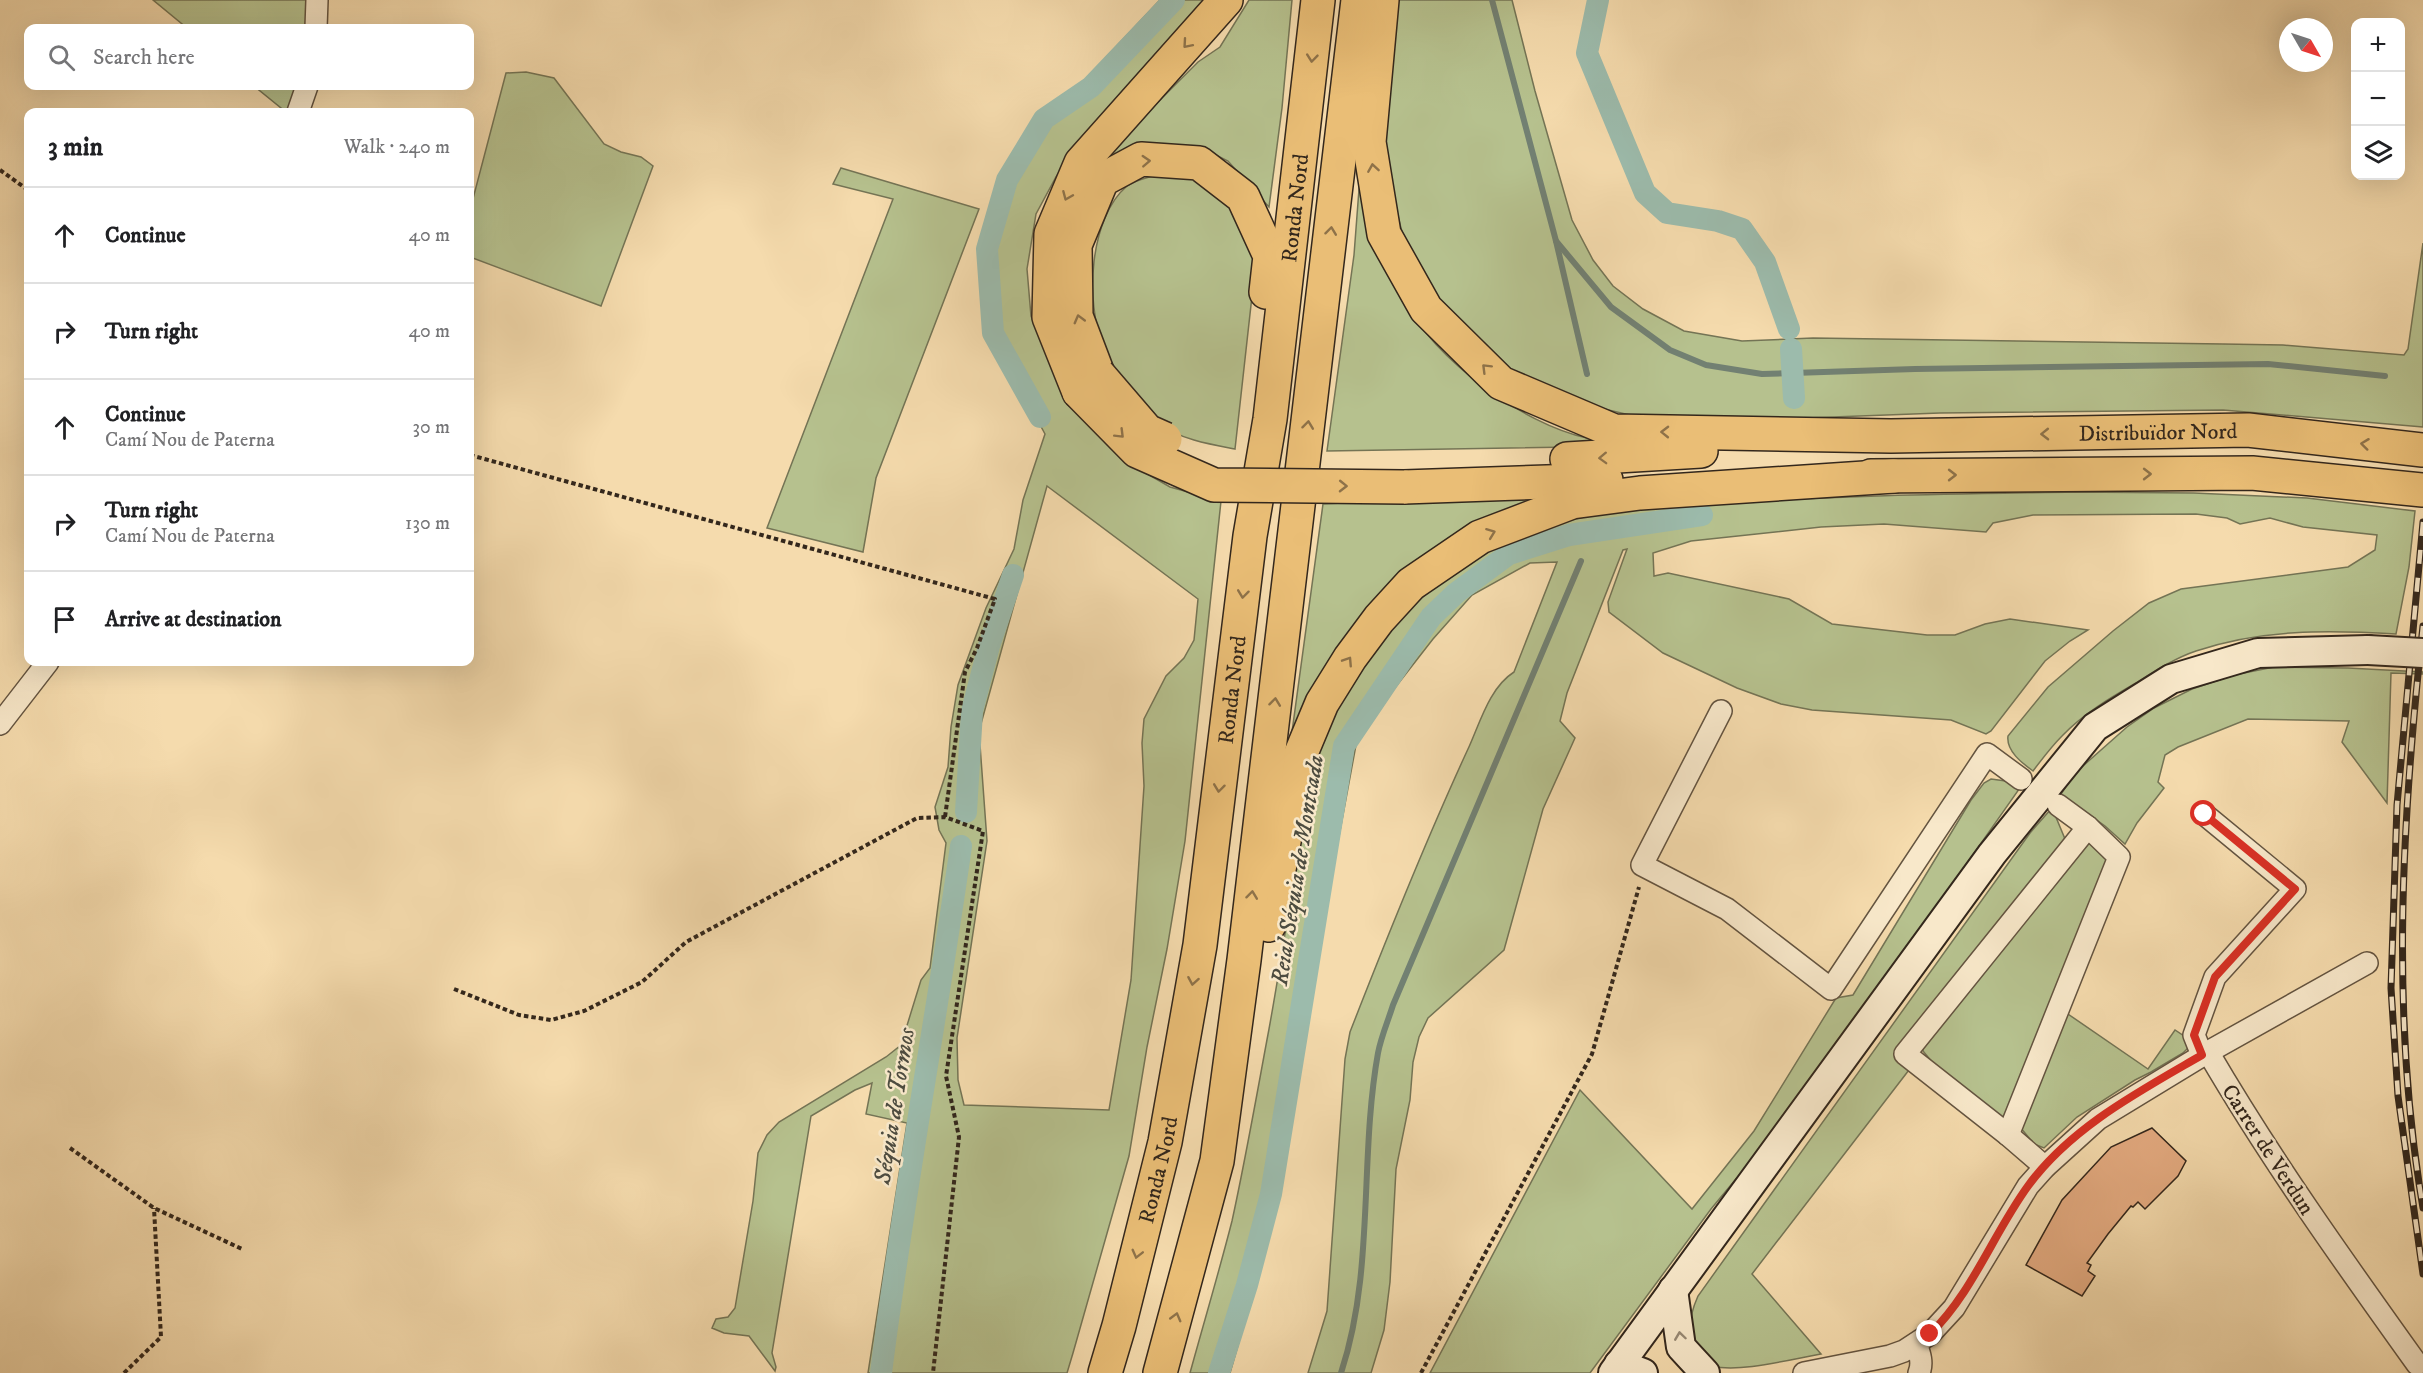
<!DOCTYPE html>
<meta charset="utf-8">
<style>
:root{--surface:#fff;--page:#f6f6f6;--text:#202124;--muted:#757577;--line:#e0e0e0}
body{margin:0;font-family:"IM FELL DW Pica",serif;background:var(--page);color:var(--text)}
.controls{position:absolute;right:18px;top:18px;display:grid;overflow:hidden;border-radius:12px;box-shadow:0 6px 24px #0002}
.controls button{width:54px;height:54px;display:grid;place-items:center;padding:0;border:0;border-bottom:2px solid var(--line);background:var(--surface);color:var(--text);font:30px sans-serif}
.compass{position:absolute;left:2279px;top:18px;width:54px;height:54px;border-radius:50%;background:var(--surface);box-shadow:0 6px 24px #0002;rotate:129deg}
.stop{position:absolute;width:18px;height:18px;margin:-14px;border:4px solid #d93025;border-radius:50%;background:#fff}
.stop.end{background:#d93025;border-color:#fff;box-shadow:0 2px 6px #0008}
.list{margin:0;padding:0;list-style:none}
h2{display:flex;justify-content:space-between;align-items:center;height:78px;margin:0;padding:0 24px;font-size:26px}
h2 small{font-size:20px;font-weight:400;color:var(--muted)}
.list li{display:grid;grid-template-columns:39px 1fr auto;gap:18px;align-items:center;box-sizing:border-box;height:96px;padding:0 24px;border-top:2px solid var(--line)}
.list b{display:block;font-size:22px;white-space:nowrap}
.list p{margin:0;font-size:20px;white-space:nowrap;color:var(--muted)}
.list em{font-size:20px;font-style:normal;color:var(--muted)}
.icon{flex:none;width:33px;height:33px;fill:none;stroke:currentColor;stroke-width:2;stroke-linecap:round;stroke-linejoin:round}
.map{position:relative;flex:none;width:2423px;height:1373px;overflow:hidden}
.search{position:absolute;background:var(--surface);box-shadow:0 6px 24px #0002;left:24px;top:24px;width:450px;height:66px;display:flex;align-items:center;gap:15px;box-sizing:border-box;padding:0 21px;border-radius:12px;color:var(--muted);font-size:22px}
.panel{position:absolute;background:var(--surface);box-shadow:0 6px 24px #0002;left:24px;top:108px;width:450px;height:558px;border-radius:12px}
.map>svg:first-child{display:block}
</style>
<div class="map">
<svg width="2423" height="1373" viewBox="0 0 2423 1373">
<rect width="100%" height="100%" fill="#f5dbad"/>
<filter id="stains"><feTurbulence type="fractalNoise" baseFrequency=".00333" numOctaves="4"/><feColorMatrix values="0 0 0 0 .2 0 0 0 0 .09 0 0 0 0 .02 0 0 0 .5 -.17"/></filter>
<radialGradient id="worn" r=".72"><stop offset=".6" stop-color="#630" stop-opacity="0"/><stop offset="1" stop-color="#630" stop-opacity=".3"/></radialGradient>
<g fill="#b6c18e" stroke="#747455" stroke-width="1.5" fill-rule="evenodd">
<path d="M153 0H308V28H187Z"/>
<path d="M1160 0H1210L1082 139 1056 177 1036 214 1027 269 1031 316 1053 368 1142 471 1170 487 1221 501 1185 841 1167 949 1147 1047 1129 1156 1073 1353 1067 1373H868L907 1123 866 1114 872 1083 855 1090 811 1116 772 1353 776 1367 775 1371 749 1336 724 1333 712 1328 716 1319 728 1317 735 1308 753 1201 758 1153 767 1135 779 1122 886 1057 901 1045 921 980 930 968 946 843 939 830 935 807 948 767 951 727 958 685 986 608 1014 549 1023 500 1045 434 991 334 984 249 1002 188 1017 146 1039 114 1084 81ZM1047 486 1198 599 1194 640 1184 658 1166 676 1144 719 1142 743 1144 786 1131 980 1109 1110 964 1105 958 1080 957 1038 987 841 979 731Z"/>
<path d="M1249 0H1292L1282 108 1269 207 1228 161 1212 153 1101 166 1119 141 1198 62 1220 47Z"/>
<path d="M1390 0H1512L1535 91 1572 220 1593 260 1613 286 1643 309 1684 331 1742 341 1813 338 2223 344 2283 345 2404 355 2408 349 2423 243V427L2223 410 1940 413 1806 418 1638 417 1579 403 1537 386 1485 352 1438 298 1402 232 1385 165 1381 116Z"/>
<path d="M526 72 554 78 604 144 621 152 641 157 653 166 601 306 470 257V210L506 73Z"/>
<path d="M254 86H299L291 112H286Z"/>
<path d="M841 168 979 209 876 478 863 552 767 528 893 199 833 184Z"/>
<path d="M1156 175 1194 176 1210 185 1234 212 1256 260 1235 449C1214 445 1178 439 1162 425 1137 404 1116 375 1103 345 1085 303 1089 218 1127 186 1135 180 1147 178 1156 175Z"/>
<path d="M1360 176C1370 205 1380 233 1390 262 1394 275 1398 290 1404 301 1435 359 1522 424 1587 438 1603 442 1620 443 1637 446L1327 451 1354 255Z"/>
<path d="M1591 490 1431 552 1286 776 1323 504Z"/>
<path d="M2074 492 2194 493 2307 498 2415 511 2409 567 2396 634C2328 630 2261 629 2196 651 2175 658 2155 671 2136 683 2110 698 2083 714 2062 736 2051 747 2042 759 2033 771 2022 763 2006 751 2008 736L2048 687 2113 631 2149 603 2181 589 2348 567 2375 550 2377 535 2303 527 2270 518 2240 524 2227 518 2196 514 2033 515 1993 523 1986 532 1884 524 1821 527 1691 541 1653 553 1654 576 1668 573 1789 599 1832 624 1927 635H1955L1985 624 2010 619 2088 630 2070 641 2045 661 1991 731 1986 734 1951 720 1812 710 1781 704 1737 688 1663 653 1609 612 1608 602 1627 549 1623 550 1567 693 1560 721 1575 738 1543 809 1504 950 1428 1018 1419 1037 1413 1062 1410 1100 1396 1169 1390 1282 1384 1330 1371 1373H1308L1327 1311 1345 1059 1350 1032C1387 937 1425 842 1468 749 1480 723 1489 688 1514 672L1557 562 1530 563 1472 595 1433 639 1394 689 1356 745 1305 1019 1269 1238 1230 1373H1190C1204 1322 1219 1272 1232 1221 1246 1157 1257 1093 1269 1029 1279 974 1287 920 1296 865 1300 839 1301 810 1309 784 1349 642 1447 545 1593 515 1642 504 1693 505 1743 502 1853 495 1963 494 2074 492Z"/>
<path d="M2274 667 2348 668 2423 672V674L2391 673 2387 803 2342 742 2349 721 2248 719 2178 747 2165 755 2158 782 2164 788 2137 823 2125 844 2105 826 2062 795 2053 810 2065 839 1979 951 1912 1066 1752 1274 1821 1354C1791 1359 1740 1373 1712 1366 1707 1363 1703 1356 1699 1352 1684 1336 1690 1314 1698 1296L2030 833 2051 809 2075 773 2127 727 2154 708 2192 689 2234 675Z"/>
<path d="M1991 779 2013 782 2022 785 1795 1108 1711 1209 1590 1373H1430L1580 1090 1692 1209 1754 1131 1836 998 1853 995 1971 800 1984 783Z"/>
<path d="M2089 843 2109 859 2005 1122 1937 1068 1923 1051 1924 1043 2081 846Z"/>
<path d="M2065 1012 2148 1069 2175 1030 2190 1040V1046L2183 1053 2151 1072 2135 1080 2077 1117 2044 1148 2034 1144 2020 1127Z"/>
</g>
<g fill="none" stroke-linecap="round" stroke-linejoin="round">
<g stroke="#728072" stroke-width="6">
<path d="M1492 0 1556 241 1587 374"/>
<path d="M1556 241 1611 307 1670 350 1706 365 1762 374 1915 369 2268 364 2385 376"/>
<path d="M1341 1373C1375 1270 1359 1159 1378 1053 1381 1037 1388 1021 1393 1005L1581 561"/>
</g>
<g stroke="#9cbbac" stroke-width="22">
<path d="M1598 0 1587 53 1645 193 1667 213 1718 221 1742 229 1765 262 1789 329"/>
<path d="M1791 349 1794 398"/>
<path d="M1040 417 993 333 987 249 1007 180 1044 119 1091 87 1174 0"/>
<path d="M966 812 972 711 989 646 1013 575"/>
<path d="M881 1373C903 1197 936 1022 961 846"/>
<path d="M1219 1373 1247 1285 1271 1194 1344 746 1431 617 1456 593 1509 554 1569 535 1702 515"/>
</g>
</g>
<path fill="#e4ab81" stroke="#33271c" stroke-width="1.5" d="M2152 1128 2186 1161 2178 1176 2145 1209 2138 1202 2133 1207 2131 1206 2108 1234 2087 1263 2091 1265 2088 1271 2095 1276 2082 1296 2026 1265 2062 1200 2111 1147Z"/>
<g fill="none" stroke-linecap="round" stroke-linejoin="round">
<defs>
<g id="street">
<path d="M316 28 317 0"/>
<path d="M298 112 307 86"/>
<path d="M1721 711 1642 865 1727 909 1831 989 1987 754 2021 779"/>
<path d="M0 724 48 662"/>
<path d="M2208 1052C2271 1160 2344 1262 2417 1364"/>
<path d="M2202 1055 2194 1035 2215 977 2295 889 2204 814"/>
<path d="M2008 1135 2119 857 2088 827 2058 805"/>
<path d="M2045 1167 2008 1135 1905 1054 2088 827"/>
<path d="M1916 1344C1920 1354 1923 1363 1919 1373"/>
<path d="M1804 1373 1890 1356 1904 1351 1930 1334 1954 1308 2028 1186 2045 1167 2098 1119 2208 1052 2367 963"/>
</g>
<g id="secondary">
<path d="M1673 1290 1681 1347 1705 1373"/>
<path d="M1619 1364 1643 1373"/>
<path d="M1613 1373 1992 854 2095 727 2171 679 2258 653 2368 650"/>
</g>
<g id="highway">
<path id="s1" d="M1382 0 1369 142 1384 234 1426 309 1501 383 1614 431 1891 436 2248 430 2423 450"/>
<path d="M1098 374 1076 316 1075 245 1102 180 1141 159 1199 163 1243 197 1270 256 1266 292"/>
<path d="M1079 392 1049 317 1051 234 1081 163 1226 0"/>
<path d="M1567 459 1701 451"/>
<path d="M1871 476 2252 473 2423 490"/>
<path d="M1404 487 1606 480"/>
<path d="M1269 925 1299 758 1322 703 1350 658 1379 619 1411 584 1480 537 1572 502 1640 493 1894 476"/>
<path id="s2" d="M1105 1373 1119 1326 1165 1142 1200 945 1250 536 1270 419 1318 0"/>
<path d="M1160 1373 1217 1161 1244 960 1358 0"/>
</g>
</defs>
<use href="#street" stroke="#645440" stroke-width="24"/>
<use href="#secondary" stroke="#33271c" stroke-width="32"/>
<use href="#highway" stroke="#33271c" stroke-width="36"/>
<g stroke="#33271c" stroke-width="4" stroke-dasharray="4.5 3" stroke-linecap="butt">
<path d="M0 170 28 190"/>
<path d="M470 455 995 599 977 648 965 672 945 817"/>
<path d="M454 989 519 1015 551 1020 584 1011 642 982 686 942 917 818 945 817 983 831 946 1076 959 1137 933 1373"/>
<path d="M70 1148 154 1208 242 1249"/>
<path d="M124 1373 161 1337 154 1208"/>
<path d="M1421 1373 1592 1054 1639 887"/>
</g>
<use href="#street" stroke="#f8e8ca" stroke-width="21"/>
<use href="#secondary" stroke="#f8e8ca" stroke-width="28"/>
<use href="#highway" stroke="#eabe76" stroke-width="33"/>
<defs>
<g id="rail">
<path d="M2423 522 2397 805 2391 988 2398 1096 2423 1274"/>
<path d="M2423 626C2402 819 2390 1015 2423 1208"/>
</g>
</defs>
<use href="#rail" stroke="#33271c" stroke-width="7"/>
<use href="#rail" stroke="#f8e8ca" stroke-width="4.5" stroke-dasharray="14" stroke-linecap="butt"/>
<defs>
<path id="secondary-bridge" d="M2368 650 2423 653"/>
<g id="highway-bridge">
<path d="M1098 374 1147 431 1165 439"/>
<path d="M1079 392 1137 451 1214 485 1404 487"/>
</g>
</defs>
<use href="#secondary-bridge" stroke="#33271c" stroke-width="32" stroke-linecap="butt"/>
<use href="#highway-bridge" stroke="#33271c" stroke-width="36" stroke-linecap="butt"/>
<use href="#secondary-bridge" stroke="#f8e8ca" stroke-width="28"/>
<use href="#highway-bridge" stroke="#eabe76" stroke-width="33"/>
</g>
<defs><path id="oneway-chevron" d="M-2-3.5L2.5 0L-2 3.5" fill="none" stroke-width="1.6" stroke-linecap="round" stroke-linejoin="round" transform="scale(1.5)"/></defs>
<g stroke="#8e7249">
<use href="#oneway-chevron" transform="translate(1187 44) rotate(131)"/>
<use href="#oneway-chevron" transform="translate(1312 58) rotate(96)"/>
<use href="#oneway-chevron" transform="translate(1146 161) rotate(-3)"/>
<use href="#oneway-chevron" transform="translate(1373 168) rotate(-99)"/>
<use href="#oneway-chevron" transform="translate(1067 196) rotate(113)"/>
<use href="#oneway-chevron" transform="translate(1331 231) rotate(-83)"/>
<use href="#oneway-chevron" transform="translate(1079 319) rotate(-105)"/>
<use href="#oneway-chevron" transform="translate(1486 368) rotate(-135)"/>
<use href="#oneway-chevron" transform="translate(1308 425) rotate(-83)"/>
<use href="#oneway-chevron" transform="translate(1665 432) rotate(-179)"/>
<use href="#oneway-chevron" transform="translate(1120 434) rotate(45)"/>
<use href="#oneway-chevron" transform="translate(2045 434) rotate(179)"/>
<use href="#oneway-chevron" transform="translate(2365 444) rotate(-173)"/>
<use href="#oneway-chevron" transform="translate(1603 458) rotate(178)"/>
<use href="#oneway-chevron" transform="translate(2147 474)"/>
<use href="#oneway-chevron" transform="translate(1952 475)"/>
<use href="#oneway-chevron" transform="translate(1343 486) rotate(1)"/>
<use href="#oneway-chevron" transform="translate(1491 533) rotate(-21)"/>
<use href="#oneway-chevron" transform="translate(1243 594) rotate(97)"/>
<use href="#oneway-chevron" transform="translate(1348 661) rotate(-57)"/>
<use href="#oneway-chevron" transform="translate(1275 702) rotate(-83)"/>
<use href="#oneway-chevron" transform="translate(1219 788) rotate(97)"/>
<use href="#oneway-chevron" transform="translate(1252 895) rotate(-83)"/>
<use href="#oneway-chevron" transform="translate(1193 981) rotate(100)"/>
<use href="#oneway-chevron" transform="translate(1137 1254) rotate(104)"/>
<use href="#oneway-chevron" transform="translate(1176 1317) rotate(-75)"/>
</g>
<use stroke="#968873" href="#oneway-chevron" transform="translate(1680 1336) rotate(-98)"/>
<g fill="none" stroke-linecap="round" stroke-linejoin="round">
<path stroke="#d93025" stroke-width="8" d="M1930 1334C1973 1292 1993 1234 2028 1186 2071 1127 2140 1091 2202 1055L2194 1035 2215 977 2295 889 2204 814"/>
</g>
<g text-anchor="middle" stroke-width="5" stroke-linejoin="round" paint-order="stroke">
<g font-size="22" fill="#33271c" stroke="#f8e8ca">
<text dy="8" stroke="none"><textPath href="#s2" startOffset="1182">Ronda Nord</textPath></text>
<text dy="8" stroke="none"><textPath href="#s1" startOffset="1094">Distribuïdor Nord</textPath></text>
<text dy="8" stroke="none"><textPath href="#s2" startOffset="696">Ronda Nord</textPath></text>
<text transform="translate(2269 1149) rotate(57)" y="8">Carrer de Verdun</text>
<text dy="8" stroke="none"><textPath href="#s2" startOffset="210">Ronda Nord</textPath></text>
</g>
<g font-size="24" font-style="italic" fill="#4d4c40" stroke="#f8e8ca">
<text transform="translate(1297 870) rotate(-81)" y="8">Reial Séquia de Montcada</text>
<text transform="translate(894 1106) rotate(-81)" y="8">Séquia de Tormos</text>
</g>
</g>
<rect width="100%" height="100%" filter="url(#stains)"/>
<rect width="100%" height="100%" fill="url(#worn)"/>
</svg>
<div class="controls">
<button>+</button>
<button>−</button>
<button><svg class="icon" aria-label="layers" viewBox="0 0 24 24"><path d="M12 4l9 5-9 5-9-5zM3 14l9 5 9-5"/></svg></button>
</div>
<svg class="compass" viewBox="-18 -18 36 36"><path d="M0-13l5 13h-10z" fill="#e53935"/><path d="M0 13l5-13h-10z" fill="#757577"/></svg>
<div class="stop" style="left:2204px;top:814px"></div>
<div class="stop end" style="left:1930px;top:1334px"></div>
<div class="search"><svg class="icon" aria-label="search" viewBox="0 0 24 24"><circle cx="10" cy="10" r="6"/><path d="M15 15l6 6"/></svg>Search here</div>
<section class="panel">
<h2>3 min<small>Walk · 240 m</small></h2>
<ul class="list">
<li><svg class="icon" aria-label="ahead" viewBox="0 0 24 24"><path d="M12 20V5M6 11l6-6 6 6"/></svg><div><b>Continue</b></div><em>40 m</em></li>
<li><svg class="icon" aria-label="right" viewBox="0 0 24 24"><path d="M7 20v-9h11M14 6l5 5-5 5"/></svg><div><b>Turn right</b></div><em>40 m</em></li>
<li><svg class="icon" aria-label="ahead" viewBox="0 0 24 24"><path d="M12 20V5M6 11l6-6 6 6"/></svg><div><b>Continue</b><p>Camí Nou de Paterna</p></div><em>30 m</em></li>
<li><svg class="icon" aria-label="right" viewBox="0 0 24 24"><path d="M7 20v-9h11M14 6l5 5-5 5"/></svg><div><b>Turn right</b><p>Camí Nou de Paterna</p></div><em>130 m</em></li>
<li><svg class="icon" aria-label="arrive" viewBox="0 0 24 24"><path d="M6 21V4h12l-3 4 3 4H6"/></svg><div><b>Arrive at destination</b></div></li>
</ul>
</section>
</div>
